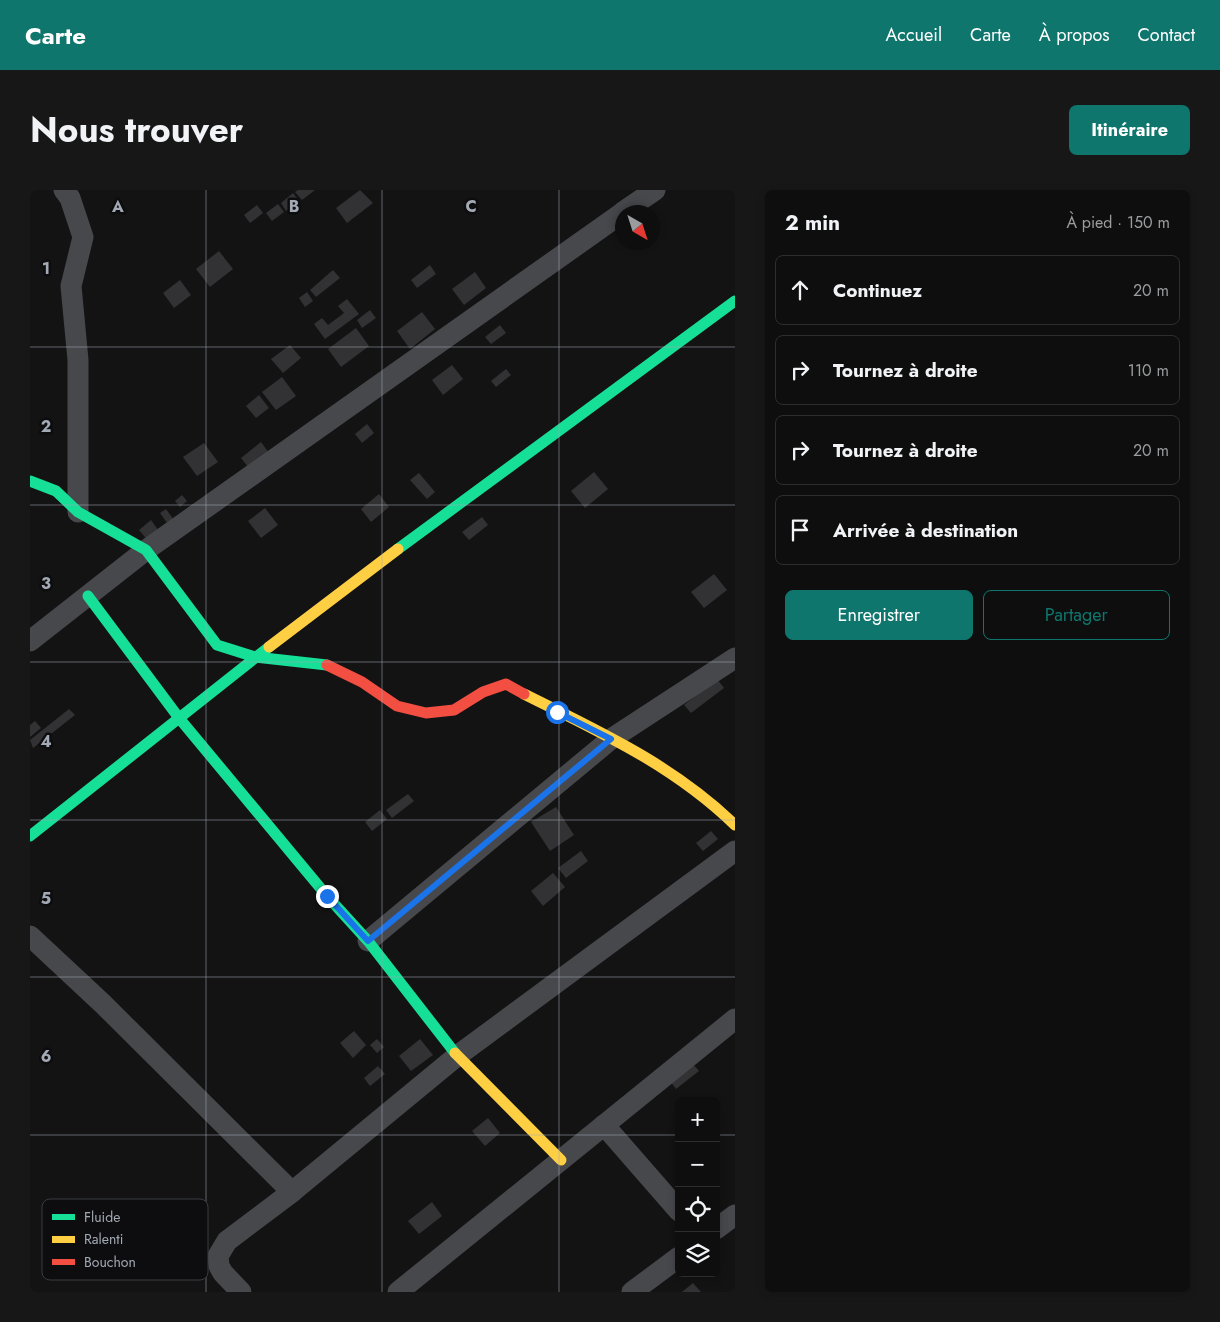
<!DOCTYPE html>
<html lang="fr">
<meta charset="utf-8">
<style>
:root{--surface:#0e0e0e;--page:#171717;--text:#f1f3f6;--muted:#9b9c9e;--line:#2e2e2e;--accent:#0f766e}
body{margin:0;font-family:Jost,sans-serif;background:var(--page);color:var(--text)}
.controls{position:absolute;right:15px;bottom:15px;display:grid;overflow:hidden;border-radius:8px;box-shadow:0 2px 8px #0003}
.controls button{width:45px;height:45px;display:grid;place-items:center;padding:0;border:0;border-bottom:1px solid var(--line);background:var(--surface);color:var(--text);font:25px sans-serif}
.compass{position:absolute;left:585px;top:15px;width:45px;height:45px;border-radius:50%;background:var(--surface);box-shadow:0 2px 8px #0003;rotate:141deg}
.stop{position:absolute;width:15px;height:15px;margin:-11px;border:4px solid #1a73e8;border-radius:50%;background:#fff}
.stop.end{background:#1a73e8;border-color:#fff;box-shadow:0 1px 5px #0008}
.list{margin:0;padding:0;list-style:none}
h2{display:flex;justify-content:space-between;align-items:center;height:65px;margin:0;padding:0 20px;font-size:21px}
h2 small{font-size:16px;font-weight:400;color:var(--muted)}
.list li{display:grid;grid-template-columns:32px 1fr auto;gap:15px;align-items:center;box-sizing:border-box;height:70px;margin:0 10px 10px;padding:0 10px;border:1px solid var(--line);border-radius:8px}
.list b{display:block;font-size:19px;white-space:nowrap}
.list em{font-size:16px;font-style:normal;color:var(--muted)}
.actions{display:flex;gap:10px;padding:15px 20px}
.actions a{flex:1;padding:11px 0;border:1px solid var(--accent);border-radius:8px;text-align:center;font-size:18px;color:var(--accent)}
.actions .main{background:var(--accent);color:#fff}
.icon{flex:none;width:28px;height:28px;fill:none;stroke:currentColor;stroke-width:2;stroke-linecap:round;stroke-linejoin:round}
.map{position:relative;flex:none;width:705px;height:1102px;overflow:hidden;border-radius:8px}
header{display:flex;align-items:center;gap:30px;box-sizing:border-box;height:70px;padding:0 25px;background:var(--accent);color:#fff}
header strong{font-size:24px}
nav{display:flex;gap:28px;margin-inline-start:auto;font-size:18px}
.intro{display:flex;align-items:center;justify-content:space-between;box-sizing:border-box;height:120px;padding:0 30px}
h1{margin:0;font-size:35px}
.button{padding:12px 22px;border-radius:8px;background:var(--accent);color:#fff;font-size:18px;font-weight:700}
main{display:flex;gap:30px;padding:0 30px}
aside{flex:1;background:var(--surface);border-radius:8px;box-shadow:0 2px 8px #0003}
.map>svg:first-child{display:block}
</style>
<header>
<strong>Carte</strong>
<nav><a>Accueil</a><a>Carte</a><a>À propos</a><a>Contact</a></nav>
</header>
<div class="intro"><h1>Nous trouver</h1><a class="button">Itinéraire</a></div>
<main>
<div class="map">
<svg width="705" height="1102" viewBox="0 0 705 1102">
<rect width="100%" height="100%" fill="#131313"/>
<g fill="#323234">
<path d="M268 0H285L272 10 265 2Z"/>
<path d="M330 0 343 13 317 33 306 18Z"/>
<path d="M263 3 269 11 256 21 251 13Z"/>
<path d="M248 14 254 22 242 31 236 23Z"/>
<path d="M227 15 233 23 220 33 214 25Z"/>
<path d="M189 61 203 79 180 97 166 79Z"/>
<path d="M400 75 406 84 387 98 381 90Z"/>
<path d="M303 80 310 88 286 107 280 100Z"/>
<path d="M445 82 456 98 434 115 422 99Z"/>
<path d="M150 90 161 105 144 118 133 103Z"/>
<path d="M277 102 283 111 275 117 269 108Z"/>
<path d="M317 109 329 124 295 149 284 134 292 128 298 135 314 123 308 116Z"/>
<path d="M340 120 346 128 332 138 327 130Z"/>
<path d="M392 122 405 139 380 159 367 141Z"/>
<path d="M470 135 476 143 461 154 455 147Z"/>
<path d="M326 138 339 156 311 177 298 159Z"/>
<path d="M260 155 271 168 253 183 241 169Z"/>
<path d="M422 175 433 189 413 205 402 190Z"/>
<path d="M476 179 481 185 466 197 461 191Z"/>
<path d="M252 187 266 206 246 220 232 202Z"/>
<path d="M229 205 239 218 226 228 216 216Z"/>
<path d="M337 234 344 243 332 253 325 244Z"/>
<path d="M231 252 242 267 222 282 211 268Z"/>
<path d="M174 253 188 272 167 286 153 267Z"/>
<path d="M564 282 578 299 555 318 541 301Z"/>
<path d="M389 283 405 302 397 309 380 290Z"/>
<path d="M349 304 359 317 341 332 331 319Z"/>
<path d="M152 305 157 311 150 317 145 311Z"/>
<path d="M235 318 248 335 231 348 218 331Z"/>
<path d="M136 319 146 333 140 337 130 323Z"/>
<path d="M452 327 458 335 439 350 432 342Z"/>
<path d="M121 330 131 344 120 353 109 340Z"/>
<path d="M684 384 697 400 674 418 661 402Z"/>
<path d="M687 489 694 498 661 523 654 515Z"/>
<path d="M39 519 45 525 3 558 0 550Z"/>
<path d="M5 531 11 538 0 547V535Z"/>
<path d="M378 604 384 611 362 628 356 620Z"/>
<path d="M526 617 544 645 520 661 501 632Z"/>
<path d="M350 620 357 629 342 641 335 632Z"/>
<path d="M681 641 688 649 673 661 666 653Z"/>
<path d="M551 661 558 671 536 688 528 678Z"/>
<path d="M523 683 535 697 513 716 501 701Z"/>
<path d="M324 841 336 855 323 868 310 853Z"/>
<path d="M347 849 354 857 347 863 340 855Z"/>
<path d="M390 849 403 865 381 881 369 866Z"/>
<path d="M663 874 669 881 646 899 640 891Z"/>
<path d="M348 876 355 884 340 896 334 888Z"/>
<path d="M458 928 470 943 455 956 442 941Z"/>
<path d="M402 1012 412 1026 389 1044 378 1031Z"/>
<path d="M663 1093 671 1102H652Z"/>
</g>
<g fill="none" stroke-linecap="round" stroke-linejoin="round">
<g stroke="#47484c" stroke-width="21">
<path d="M34 0 40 8 53 47 41 96 48 170V322"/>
<path d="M593 22 625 0"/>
<path d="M0 451 116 360 592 23"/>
<path d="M0 746 73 814 262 1002"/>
<path d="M338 751 581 549 705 468"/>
<path d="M574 935 649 1021"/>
<path d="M686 1039 705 1025"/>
<path d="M211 1102 193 1083 189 1076 188 1066 197 1051 262 1002 427 866 705 661"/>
<path d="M368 1102 705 829"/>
<path d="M602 1102 649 1067"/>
</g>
<g stroke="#16e098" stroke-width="11">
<path d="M0 291 26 301 48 322 116 360 187 455 225 467 297 475"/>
<path d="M368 359 705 111"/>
<path d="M58 406 149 528 297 706 338 751 425 863"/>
<path d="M0 646 239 457"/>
</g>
<g stroke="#ffcf43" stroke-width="11">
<path d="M239 457 368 359"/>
<path d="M494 504C570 542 643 575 705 635"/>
<path d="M425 863 531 970"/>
</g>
<path stroke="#f24e42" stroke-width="11" d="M297 475 332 492 367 516 396 523 424 520 453 502 476 494 494 504"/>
</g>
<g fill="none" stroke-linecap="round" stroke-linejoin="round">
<path stroke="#1a73e8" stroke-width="6" d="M297 706 338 751 581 549 527 522"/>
</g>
<path fill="none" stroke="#a3aab5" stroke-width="1" stroke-opacity="0.55" d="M176 0V1102M352 0V1102M529 0V1102M0 157H705M0 315H705M0 472H705M0 630H705M0 787H705M0 945H649M686 945H705"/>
<rect x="12" y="1009" width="166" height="81" rx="8" fill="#0d0d0f" stroke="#3a3c41" stroke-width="1"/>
<rect x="22" y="1024" width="23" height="6" fill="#16e098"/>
<rect x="22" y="1046" width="23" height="7" fill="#ffcf43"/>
<rect x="22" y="1069" width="23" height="6" fill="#f24e42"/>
<g font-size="14" fill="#a3aab5">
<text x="54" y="1032">Fluide</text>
<text x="54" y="1054">Ralenti</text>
<text x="54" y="1077">Bouchon</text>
</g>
<g font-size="16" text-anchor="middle" font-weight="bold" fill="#a3aab5" stroke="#0d0d0f" stroke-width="5" stroke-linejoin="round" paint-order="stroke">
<text x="88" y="22">A</text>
<text x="264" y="22">B</text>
<text x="441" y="22">C</text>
<text x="16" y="84">1</text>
<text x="16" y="242">2</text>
<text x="16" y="399">3</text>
<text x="16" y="557">4</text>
<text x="16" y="714">5</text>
<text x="16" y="872">6</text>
</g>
</svg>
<div class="controls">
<button>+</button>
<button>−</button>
<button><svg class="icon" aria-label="locate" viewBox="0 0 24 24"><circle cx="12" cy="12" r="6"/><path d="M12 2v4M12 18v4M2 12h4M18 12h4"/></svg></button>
<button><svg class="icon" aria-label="layers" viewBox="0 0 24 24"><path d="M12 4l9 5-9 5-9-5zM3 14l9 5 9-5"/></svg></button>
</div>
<svg class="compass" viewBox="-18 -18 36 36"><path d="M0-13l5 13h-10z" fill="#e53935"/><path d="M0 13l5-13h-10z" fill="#9b9c9e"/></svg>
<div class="stop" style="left:527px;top:522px"></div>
<div class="stop end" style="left:297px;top:706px"></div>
</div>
<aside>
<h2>2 min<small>À pied · 150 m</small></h2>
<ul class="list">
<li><svg class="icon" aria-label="ahead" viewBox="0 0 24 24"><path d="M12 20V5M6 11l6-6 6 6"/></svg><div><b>Continuez</b></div><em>20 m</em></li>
<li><svg class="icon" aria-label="right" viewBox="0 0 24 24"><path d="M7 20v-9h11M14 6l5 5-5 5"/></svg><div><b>Tournez à droite</b></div><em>110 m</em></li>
<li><svg class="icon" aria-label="right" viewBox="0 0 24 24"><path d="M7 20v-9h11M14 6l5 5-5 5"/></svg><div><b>Tournez à droite</b></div><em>20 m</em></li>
<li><svg class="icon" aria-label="arrive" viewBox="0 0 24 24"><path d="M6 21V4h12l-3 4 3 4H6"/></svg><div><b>Arrivée à destination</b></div></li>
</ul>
<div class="actions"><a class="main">Enregistrer</a><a>Partager</a></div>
</aside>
</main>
